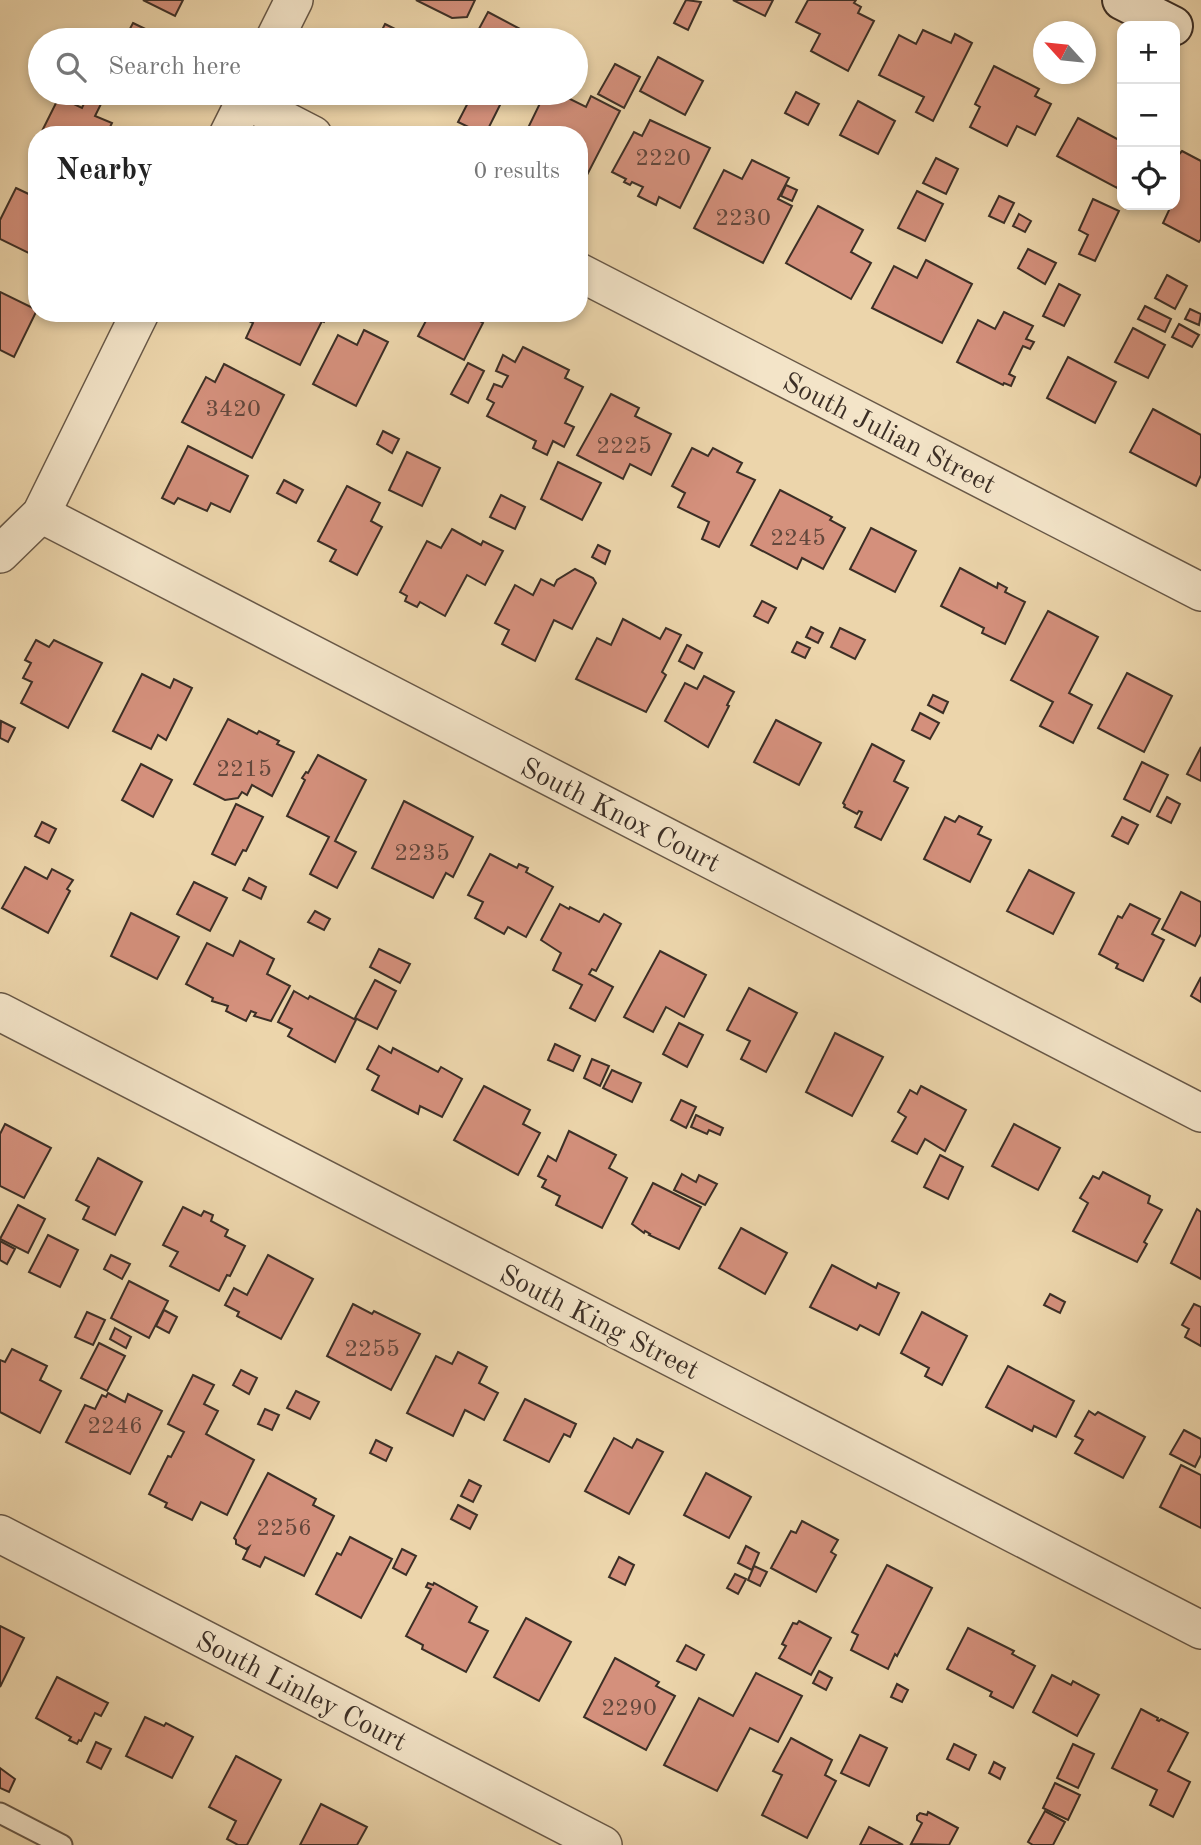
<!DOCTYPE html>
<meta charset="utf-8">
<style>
:root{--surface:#fff;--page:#f6f6f6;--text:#222;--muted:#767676;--line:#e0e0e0}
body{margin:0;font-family:"Old Standard TT",serif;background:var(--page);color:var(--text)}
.controls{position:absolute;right:21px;top:21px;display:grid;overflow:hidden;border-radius:14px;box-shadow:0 4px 10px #0003}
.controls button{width:63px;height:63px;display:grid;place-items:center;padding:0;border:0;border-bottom:2px solid var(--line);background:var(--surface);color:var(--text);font:35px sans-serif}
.compass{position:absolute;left:1033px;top:21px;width:63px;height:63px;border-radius:50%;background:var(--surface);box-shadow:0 4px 10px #0003;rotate:297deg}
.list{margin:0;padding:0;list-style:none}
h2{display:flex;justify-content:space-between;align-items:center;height:91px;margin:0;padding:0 28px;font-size:30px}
h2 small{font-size:23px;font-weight:400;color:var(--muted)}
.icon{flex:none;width:38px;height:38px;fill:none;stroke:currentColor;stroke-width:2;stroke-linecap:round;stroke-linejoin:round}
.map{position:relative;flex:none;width:1201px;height:1845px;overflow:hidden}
.search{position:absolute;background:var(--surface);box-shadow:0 4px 10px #0003;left:28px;top:28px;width:560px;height:77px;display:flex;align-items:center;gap:18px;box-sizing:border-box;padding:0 24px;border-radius:38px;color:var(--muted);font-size:26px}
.panel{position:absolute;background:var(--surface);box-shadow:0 4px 10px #0003;left:28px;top:126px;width:560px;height:196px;border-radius:28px}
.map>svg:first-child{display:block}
</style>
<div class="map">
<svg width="1201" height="1845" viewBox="0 0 1201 1845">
<rect width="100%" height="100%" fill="#ecd5ab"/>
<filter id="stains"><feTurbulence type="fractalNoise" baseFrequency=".00286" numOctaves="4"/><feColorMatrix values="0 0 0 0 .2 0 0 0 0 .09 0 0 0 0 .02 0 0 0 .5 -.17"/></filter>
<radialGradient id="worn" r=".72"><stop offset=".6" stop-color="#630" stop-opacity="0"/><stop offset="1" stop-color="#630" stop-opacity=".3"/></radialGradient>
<g fill="#d4907c" stroke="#3c2f26" stroke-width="2">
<path d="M143 0H183L175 16Z"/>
<path d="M416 0H475L467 17 452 18Z"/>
<path d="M686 0 701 2 688 30 674 23Z"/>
<path d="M733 0H773L765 16Z"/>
<path d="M808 0H856L854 3 861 7 858 13 874 21 848 71 811 51 820 34 796 22Z"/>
<path d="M488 12 522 30 516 40H473Z"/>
<path d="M133 23 168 40H124Z"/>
<path d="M385 24 399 31 397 34 410 40H387L389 35 381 32Z"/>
<path d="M923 30 951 43 955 34 972 43 933 121 916 112 924 97 879 75 899 35 916 44Z"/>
<path d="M658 57 703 81 685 115 640 91Z"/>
<path d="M615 64 640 77 624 108 598 94Z"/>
<path d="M994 66 1039 89 1035 96 1051 104 1035 135 1017 126 1007 146 970 127 980 107 975 104Z"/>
<path d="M796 92 819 104 808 125 785 113Z"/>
<path d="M473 93H484L502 101 485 135 458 122Z"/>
<path d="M545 93H558L586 107 591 96 620 111 586 177 579 174V135H537L527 130Z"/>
<path d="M88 95 102 102 95 116 112 123 106 135H40L59 97 82 108Z"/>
<path d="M858 101 895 121 878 154 840 135Z"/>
<path d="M1078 118 1121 141 1118 148 1122 150V178L1117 188 1057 156Z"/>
<path d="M650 120 710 148 680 208 659 197 656 205 638 196 643 187 632 182 630 185 624 182 626 179 612 172 634 132 642 136Z"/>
<path d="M1182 151 1201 161V239L1199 242 1163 223 1171 206 1169 205H1175V159Z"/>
<path d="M936 158 958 169 946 194 923 183Z"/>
<path d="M752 160 789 178 778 199 792 206 763 263 694 228 724 170 742 179Z"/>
<path d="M786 185 797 190 792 201 781 196Z"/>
<path d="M16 188 37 198V257L0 239V220Z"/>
<path d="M917 191 943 204 925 241 898 228Z"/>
<path d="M999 196 1014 203 1004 223 989 216Z"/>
<path d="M1093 199 1119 211 1095 261 1079 254 1088 235 1079 230Z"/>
<path d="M818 206 863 230 851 252 871 263 851 299 786 263Z"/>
<path d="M1019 214 1031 221 1025 232 1013 226Z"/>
<path d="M1028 249 1056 263 1045 284 1018 268Z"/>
<path d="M926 260 972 284 942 343 872 308 894 266 917 278Z"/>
<path d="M1167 275 1187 286 1175 309 1155 298Z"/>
<path d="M1059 284 1080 295 1064 326 1043 316Z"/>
<path d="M0 292 37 310 14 357 0 350Z"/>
<path d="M1145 306 1171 319 1165 332 1138 319Z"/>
<path d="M1190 309 1201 314 1199 325 1185 319Z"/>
<path d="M1004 312 1033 326 1026 339 1034 342 1030 349 1023 346 1009 374 1015 377 1011 386 1004 383 1003 385 957 362 978 320 995 329Z"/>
<path d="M251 313H329L324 322 322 321 300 365 246 338 253 323 247 320Z"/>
<path d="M430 313H465L483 323 464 360 418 336Z"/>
<path d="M1179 324 1199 335 1192 347 1172 337Z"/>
<path d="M1133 328 1165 345 1148 378 1115 362Z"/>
<path d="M364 330 388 342 356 406 313 384 338 335 357 345Z"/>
<path d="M523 347 569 370 565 378 583 387 565 423 574 427 564 447 553 441 547 455 533 448 536 441 487 416 494 403 487 399 494 384 502 387 508 376 496 371 503 355 515 362Z"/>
<path d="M1068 357 1116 382 1095 423 1047 398Z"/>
<path d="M468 363 484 371 468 403 451 394Z"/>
<path d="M224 364 284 395 252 458 182 422 206 377 215 382Z"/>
<path d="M611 394 639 408 635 416 671 434 651 475 630 464 623 479 577 455Z"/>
<path d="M1153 409 1201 435V475L1196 486 1130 452Z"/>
<path d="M383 431 399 439 392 453 377 444Z"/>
<path d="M188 446 248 476 230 512 211 503 207 511 178 498 174 504 162 498Z"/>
<path d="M692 448 708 456 713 448 742 463 737 472 755 480 719 547 702 539 709 522 678 507 685 493 672 486Z"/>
<path d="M407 452 440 468 422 506 389 490Z"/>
<path d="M558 462 601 483 582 520 541 499Z"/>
<path d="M284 480 303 490 296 503 277 493Z"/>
<path d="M347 486 380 503 371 521 382 527 357 575 330 561 336 550 318 541Z"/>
<path d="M780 490 832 517 830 520 845 528 823 569 802 558 797 569 751 545Z"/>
<path d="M501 495 525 507 515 529 490 517Z"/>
<path d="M871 528 916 551 895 592 850 569Z"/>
<path d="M452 529 481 545 483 541 503 551 485 585 467 575 445 616 420 602 417 607 405 601 407 596 400 592 427 541 441 548Z"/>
<path d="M598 545 610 551 605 564 592 557Z"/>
<path d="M960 568 997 588 998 583 1007 588 1005 592 1025 602 1005 644 982 633 984 628 941 606Z"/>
<path d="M575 569 593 578 596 583 572 629 554 620 535 661 502 644 509 630 495 623 515 585 533 595 541 579 554 586 557 580Z"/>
<path d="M762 601 776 608 768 623 754 616Z"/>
<path d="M1048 611 1098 637 1069 693 1092 705 1073 743 1040 726 1053 702 1011 680Z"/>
<path d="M623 619 660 639 666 628 681 635 662 672 666 675 646 712 576 679 597 638 611 645Z"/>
<path d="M811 627 823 633 818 643 806 637Z"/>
<path d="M840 628 865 640 855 659 831 647Z"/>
<path d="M36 640 49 647 54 640 102 663 68 728 21 703 32 682 23 678 31 663 25 660Z"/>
<path d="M797 642 810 648 805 658 792 652Z"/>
<path d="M687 645 702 653 694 669 679 661Z"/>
<path d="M1127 673 1172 696 1144 752 1098 728Z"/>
<path d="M142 674 170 688 174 679 192 688 166 740 158 735 151 749 113 731Z"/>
<path d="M704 676 734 692 727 705 729 706 708 747 665 721 685 683 697 689Z"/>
<path d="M933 695 948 702 943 713 928 705Z"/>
<path d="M920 713 939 723 930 739 912 730Z"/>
<path d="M228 719 257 734 259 731 279 741 277 744 294 752 272 796 252 785 247 795 242 792 238 798 225 800 194 784Z"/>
<path d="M776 720 821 743 799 785 754 762Z"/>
<path d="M1 721 15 728 8 742 0 738Z"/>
<path d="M872 744 904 761 894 781 908 788 881 840 855 827 862 812 859 811 857 814 844 807 845 805 843 803Z"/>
<path d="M1201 747V781L1187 774Z"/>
<path d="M318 755 366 780 335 841 356 852 337 888 310 874 329 837 287 816 305 780 302 778 306 772 308 773Z"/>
<path d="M1142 762 1168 775 1150 812 1124 799Z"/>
<path d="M141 764 172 780 153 817 122 800Z"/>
<path d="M1167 797 1180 804 1171 823 1157 816Z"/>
<path d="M404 801 473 837 453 877 446 873 433 898 372 868Z"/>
<path d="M236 804 263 817 246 851 243 850 235 865 212 854Z"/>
<path d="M959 816 982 827 978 834 991 840 970 882 924 859 945 817 955 822Z"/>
<path d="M1122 817 1138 825 1128 844 1112 836Z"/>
<path d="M42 822 56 829 49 843 35 836Z"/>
<path d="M490 854 517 868 519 864 528 868 526 872 553 887 526 937 508 927 504 934 475 918 483 902 468 895Z"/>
<path d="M25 867 47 879 52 869 73 880 67 889 70 891 48 933 2 908Z"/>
<path d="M1029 870 1074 893 1053 934 1007 911Z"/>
<path d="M249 878 266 887 261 899 243 890Z"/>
<path d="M194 882 227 898 210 931 177 914Z"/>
<path d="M1181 892 1201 902V934L1195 946 1162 929Z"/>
<path d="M560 904 569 909 570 907 599 922 604 914 621 924 596 971 592 969 589 974 613 987 595 1021 570 1008 582 985 553 970 561 953 541 940Z"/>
<path d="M1130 904 1160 919 1152 934 1164 940 1143 981 1116 968 1118 964 1099 954 1118 916 1122 918Z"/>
<path d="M315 911 330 919 324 930 308 922Z"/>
<path d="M131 913 179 937 157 979 111 956Z"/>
<path d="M240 941 274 959 267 974 290 986 271 1021 254 1016 256 1013 251 1011 246 1021 226 1011 228 1006 212 1001 213 998 186 984 207 943 233 956Z"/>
<path d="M379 949 410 964 400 983 370 967Z"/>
<path d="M660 951 706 975 684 1017 666 1007 653 1032 624 1017Z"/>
<path d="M1201 977V1002L1191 996Z"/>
<path d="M375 980 396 991 377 1029 355 1018Z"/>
<path d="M749 988 797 1013 766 1072 741 1059 750 1041 727 1030Z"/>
<path d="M294 991 308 999 310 996 356 1020 335 1062 288 1036 292 1029 278 1022Z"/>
<path d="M679 1023 703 1035 687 1067 663 1054Z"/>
<path d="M835 1033 883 1057 852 1116 806 1092Z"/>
<path d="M555 1044 580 1056 573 1071 548 1060Z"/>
<path d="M379 1046 391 1053 393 1048 438 1072 441 1067 462 1079 442 1117 420 1106 418 1114 372 1090 379 1076 367 1069Z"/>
<path d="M592 1059 609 1066 600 1086 584 1078Z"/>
<path d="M612 1070 641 1083 632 1102 603 1088Z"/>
<path d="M484 1086 530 1110 523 1124 540 1133 518 1175 454 1140Z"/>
<path d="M921 1086 966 1110 945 1151 925 1139 917 1154 892 1141 906 1117 898 1112 910 1090 917 1094Z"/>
<path d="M681 1100 696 1107 686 1128 671 1120Z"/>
<path d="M696 1115 723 1128 720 1135 709 1130 707 1134 691 1127Z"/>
<path d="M5 1124 51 1148 24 1198 0 1186V1134Z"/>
<path d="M1014 1124 1060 1148 1038 1190 992 1166Z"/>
<path d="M569 1131 616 1155 609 1168 627 1178 602 1228 556 1205 560 1196 542 1187 546 1180 538 1176 548 1156 556 1161Z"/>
<path d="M940 1155 963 1167 948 1199 924 1187Z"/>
<path d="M98 1158 142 1182 115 1235 83 1219 89 1207 76 1200Z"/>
<path d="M1103 1172 1150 1196 1148 1203 1162 1210 1144 1242 1147 1244 1137 1262 1073 1231 1088 1203 1080 1198 1093 1176 1099 1179Z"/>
<path d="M682 1174 696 1182 699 1175 717 1184 705 1205 674 1190Z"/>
<path d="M653 1183 701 1207 679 1249 649 1235 650 1234 645 1231 644 1233 632 1224Z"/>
<path d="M18 1205 45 1219 28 1253 0 1239Z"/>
<path d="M183 1207 201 1216 204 1211 213 1215 211 1221 228 1230 225 1236 245 1246 230 1276 227 1275 219 1291 170 1266 178 1252 163 1245Z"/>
<path d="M1197 1209 1201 1212V1279L1171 1263Z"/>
<path d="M741 1228 787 1253 765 1294 719 1268Z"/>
<path d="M48 1235 78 1250 60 1287 29 1272Z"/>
<path d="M0 1241 15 1249 7 1264 0 1260Z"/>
<path d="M111 1255 130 1264 122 1279 104 1269Z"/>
<path d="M268 1255 313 1279 281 1339 237 1316 239 1312 225 1305 234 1288 247 1295Z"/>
<path d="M832 1265 876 1288 878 1283 899 1293 879 1335 860 1325 857 1330 810 1307Z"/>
<path d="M129 1281 168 1301 149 1338 111 1318Z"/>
<path d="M1050 1294 1065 1302 1060 1313 1044 1305Z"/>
<path d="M353 1304 372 1314 374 1311 420 1334 391 1390 327 1356Z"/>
<path d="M1194 1304 1201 1307V1346L1185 1337 1189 1329 1182 1325Z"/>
<path d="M164 1310 177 1317 169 1333 156 1326Z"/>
<path d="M87 1312 105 1320 93 1345 75 1337Z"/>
<path d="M922 1312 967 1336 942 1385 925 1376 929 1368 901 1353Z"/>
<path d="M115 1328 131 1337 126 1348 110 1339Z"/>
<path d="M99 1343 125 1356 107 1391 81 1378Z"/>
<path d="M12 1349 47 1366 40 1380 61 1391 40 1433 0 1412V1360L5 1362Z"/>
<path d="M458 1352 487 1367 479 1383 498 1393 484 1420 465 1410 453 1436 407 1413 436 1356 452 1364Z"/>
<path d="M1008 1366 1074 1401 1056 1437 1034 1426 1032 1431 986 1407Z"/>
<path d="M241 1370 257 1378 249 1394 233 1385Z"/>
<path d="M193 1375 214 1385 204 1404 218 1411 206 1434 254 1460 227 1515 201 1502 192 1520 165 1507 167 1503 149 1494 168 1456 171 1457 184 1432 168 1424Z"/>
<path d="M296 1391 319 1402 310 1419 287 1408Z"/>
<path d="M108 1393 125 1402 128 1394 162 1411 130 1474 66 1442 85 1405 95 1409 102 1395 106 1397Z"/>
<path d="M525 1399 576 1424 570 1437 564 1434 549 1462 504 1440Z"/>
<path d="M265 1409 279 1415 272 1430 258 1424Z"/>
<path d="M1089 1411 1095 1415 1098 1412 1145 1437 1123 1478 1075 1453 1083 1440 1075 1436Z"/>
<path d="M1184 1430 1201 1439V1455L1195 1467 1170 1454Z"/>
<path d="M614 1438 632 1448 637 1439 663 1452 629 1514 585 1491Z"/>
<path d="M376 1440 392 1448 386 1461 370 1453Z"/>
<path d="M1181 1465 1201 1475V1528L1160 1507Z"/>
<path d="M268 1473 316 1499 313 1505 334 1516 304 1576 265 1557 260 1567 243 1559 249 1547 246 1549 236 1544V1540L234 1538Z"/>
<path d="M706 1473 751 1497 729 1538 684 1515Z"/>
<path d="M469 1480 481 1486 473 1502 461 1496Z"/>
<path d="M458 1505 477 1515 470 1529 451 1519Z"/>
<path d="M802 1521 838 1540 831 1552 836 1555 816 1592 771 1568 791 1531 796 1533Z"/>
<path d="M350 1537 392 1559 361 1618 316 1594 337 1553 341 1555Z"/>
<path d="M746 1546 759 1553 752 1570 738 1563Z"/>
<path d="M402 1549 416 1556 406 1575 393 1568Z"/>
<path d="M619 1557 634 1565 625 1585 609 1577Z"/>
<path d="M887 1565 932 1588 897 1656 895 1654 888 1669 851 1650 858 1635 852 1632Z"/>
<path d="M754 1566 767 1572 760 1586 748 1580Z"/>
<path d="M735 1574 746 1579 738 1594 727 1588Z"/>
<path d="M428 1583 433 1585 434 1583 477 1607 469 1622 488 1631 466 1672 422 1649 423 1645 406 1636 431 1589 426 1587Z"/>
<path d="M526 1618 571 1642 539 1701 494 1677Z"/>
<path d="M799 1621 831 1638 811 1675 779 1658 786 1646 782 1644 793 1623 797 1624Z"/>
<path d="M0 1626 24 1638 0 1687Z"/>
<path d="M968 1628 1014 1651 1012 1654 1035 1666 1013 1708 990 1696 992 1692 947 1669Z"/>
<path d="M686 1645 704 1655 696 1670 677 1661Z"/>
<path d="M615 1658 659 1682 656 1686 675 1696 646 1750 584 1717Z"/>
<path d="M819 1671 832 1678 826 1690 813 1683Z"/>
<path d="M756 1673 802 1696 778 1742 750 1728 717 1791 664 1765 699 1698 733 1716Z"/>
<path d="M1052 1675 1071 1685 1073 1681 1099 1695 1077 1736 1033 1712Z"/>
<path d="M57 1677 108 1703 101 1716 95 1713 81 1741 79 1740 77 1744 69 1740 71 1737 36 1718Z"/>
<path d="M897 1684 908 1690 902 1702 891 1697Z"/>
<path d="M1141 1709 1158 1718 1157 1720 1159 1721 1161 1719 1188 1733 1168 1771 1190 1782 1173 1817 1150 1805 1157 1790 1112 1768Z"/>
<path d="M145 1717 164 1726 166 1723 193 1737 172 1778 126 1756Z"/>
<path d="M860 1735 887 1748 869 1786 841 1773Z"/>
<path d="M791 1738 832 1760 825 1775 836 1781 807 1838 762 1815 782 1775 773 1771Z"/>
<path d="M96 1742 111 1749 101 1769 87 1762Z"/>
<path d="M954 1744 976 1755 969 1770 947 1759Z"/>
<path d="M1073 1744 1094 1754 1078 1788 1057 1778Z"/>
<path d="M236 1756 281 1780 247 1845H238L227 1839 236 1821 209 1807Z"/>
<path d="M994 1762 1005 1768 1000 1779 989 1773Z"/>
<path d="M0 1768 15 1779 9 1792 0 1788Z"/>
<path d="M1055 1783 1080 1795 1068 1820 1043 1808Z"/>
<path d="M321 1804 367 1827 357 1845H300Z"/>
<path d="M1045 1811 1065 1822 1053 1845H1033L1028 1842Z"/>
<path d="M928 1812 958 1828 949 1845 911 1844 922 1823 917 1820V1816L920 1813 927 1815Z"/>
<path d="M869 1827 903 1845H860Z"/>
</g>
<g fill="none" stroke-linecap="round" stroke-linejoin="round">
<defs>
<path id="lane" d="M0 1813 62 1845"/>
<g id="street">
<path d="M274 40 294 0"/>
<path d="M245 100 313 135"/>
<path d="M228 135 249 93"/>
<path d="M579 272 1201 592"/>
<path d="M41 514 1201 1113"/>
<path d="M0 554 41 514 140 313"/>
<path d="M0 1012 1201 1630"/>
<path d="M0 1534 603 1845"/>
</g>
<path id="secondary" d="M1122 0 1173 26"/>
</defs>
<use href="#lane" stroke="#685847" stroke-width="23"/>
<use href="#street" stroke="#685847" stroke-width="40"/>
<use href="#secondary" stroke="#3c2f26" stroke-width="42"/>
<use href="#lane" stroke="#f3e4c8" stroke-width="19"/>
<use href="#street" stroke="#f3e4c8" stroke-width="37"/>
<use href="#secondary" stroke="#f3e4c8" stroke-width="38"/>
</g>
<g text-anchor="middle" stroke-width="5" stroke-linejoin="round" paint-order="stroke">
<g font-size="24" fill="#62473c">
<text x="663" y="165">2220</text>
<text x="743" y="225">2230</text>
<text x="233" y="416">3420</text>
<text x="624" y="453">2225</text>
<text x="798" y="545">2245</text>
<text x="244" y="776">2215</text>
<text x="422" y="860">2235</text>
<text x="372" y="1356">2255</text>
<text x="115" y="1433">2246</text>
<text x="284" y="1535">2256</text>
<text x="629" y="1715">2290</text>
</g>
<g font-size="28" fill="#3c2f26" stroke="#f3e4c8">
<text transform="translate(890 432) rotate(27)" y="10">South Julian Street</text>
<text transform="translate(621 814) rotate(27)" y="10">South Knox Court</text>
<text transform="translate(600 1321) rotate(27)" y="10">South King Street</text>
<text transform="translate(302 1690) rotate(27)" y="10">South Linley Court</text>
</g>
</g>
<rect width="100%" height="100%" filter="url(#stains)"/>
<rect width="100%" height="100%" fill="url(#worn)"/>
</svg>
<div class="controls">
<button>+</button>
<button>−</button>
<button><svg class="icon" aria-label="locate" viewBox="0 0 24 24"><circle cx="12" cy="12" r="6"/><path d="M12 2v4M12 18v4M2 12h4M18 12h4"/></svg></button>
</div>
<svg class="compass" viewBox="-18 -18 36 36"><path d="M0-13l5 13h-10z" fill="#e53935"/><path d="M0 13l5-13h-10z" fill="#767676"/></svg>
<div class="search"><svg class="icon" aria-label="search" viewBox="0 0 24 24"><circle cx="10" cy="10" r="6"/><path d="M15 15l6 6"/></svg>Search here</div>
<section class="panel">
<h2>Nearby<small>0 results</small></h2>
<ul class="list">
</ul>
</section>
</div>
